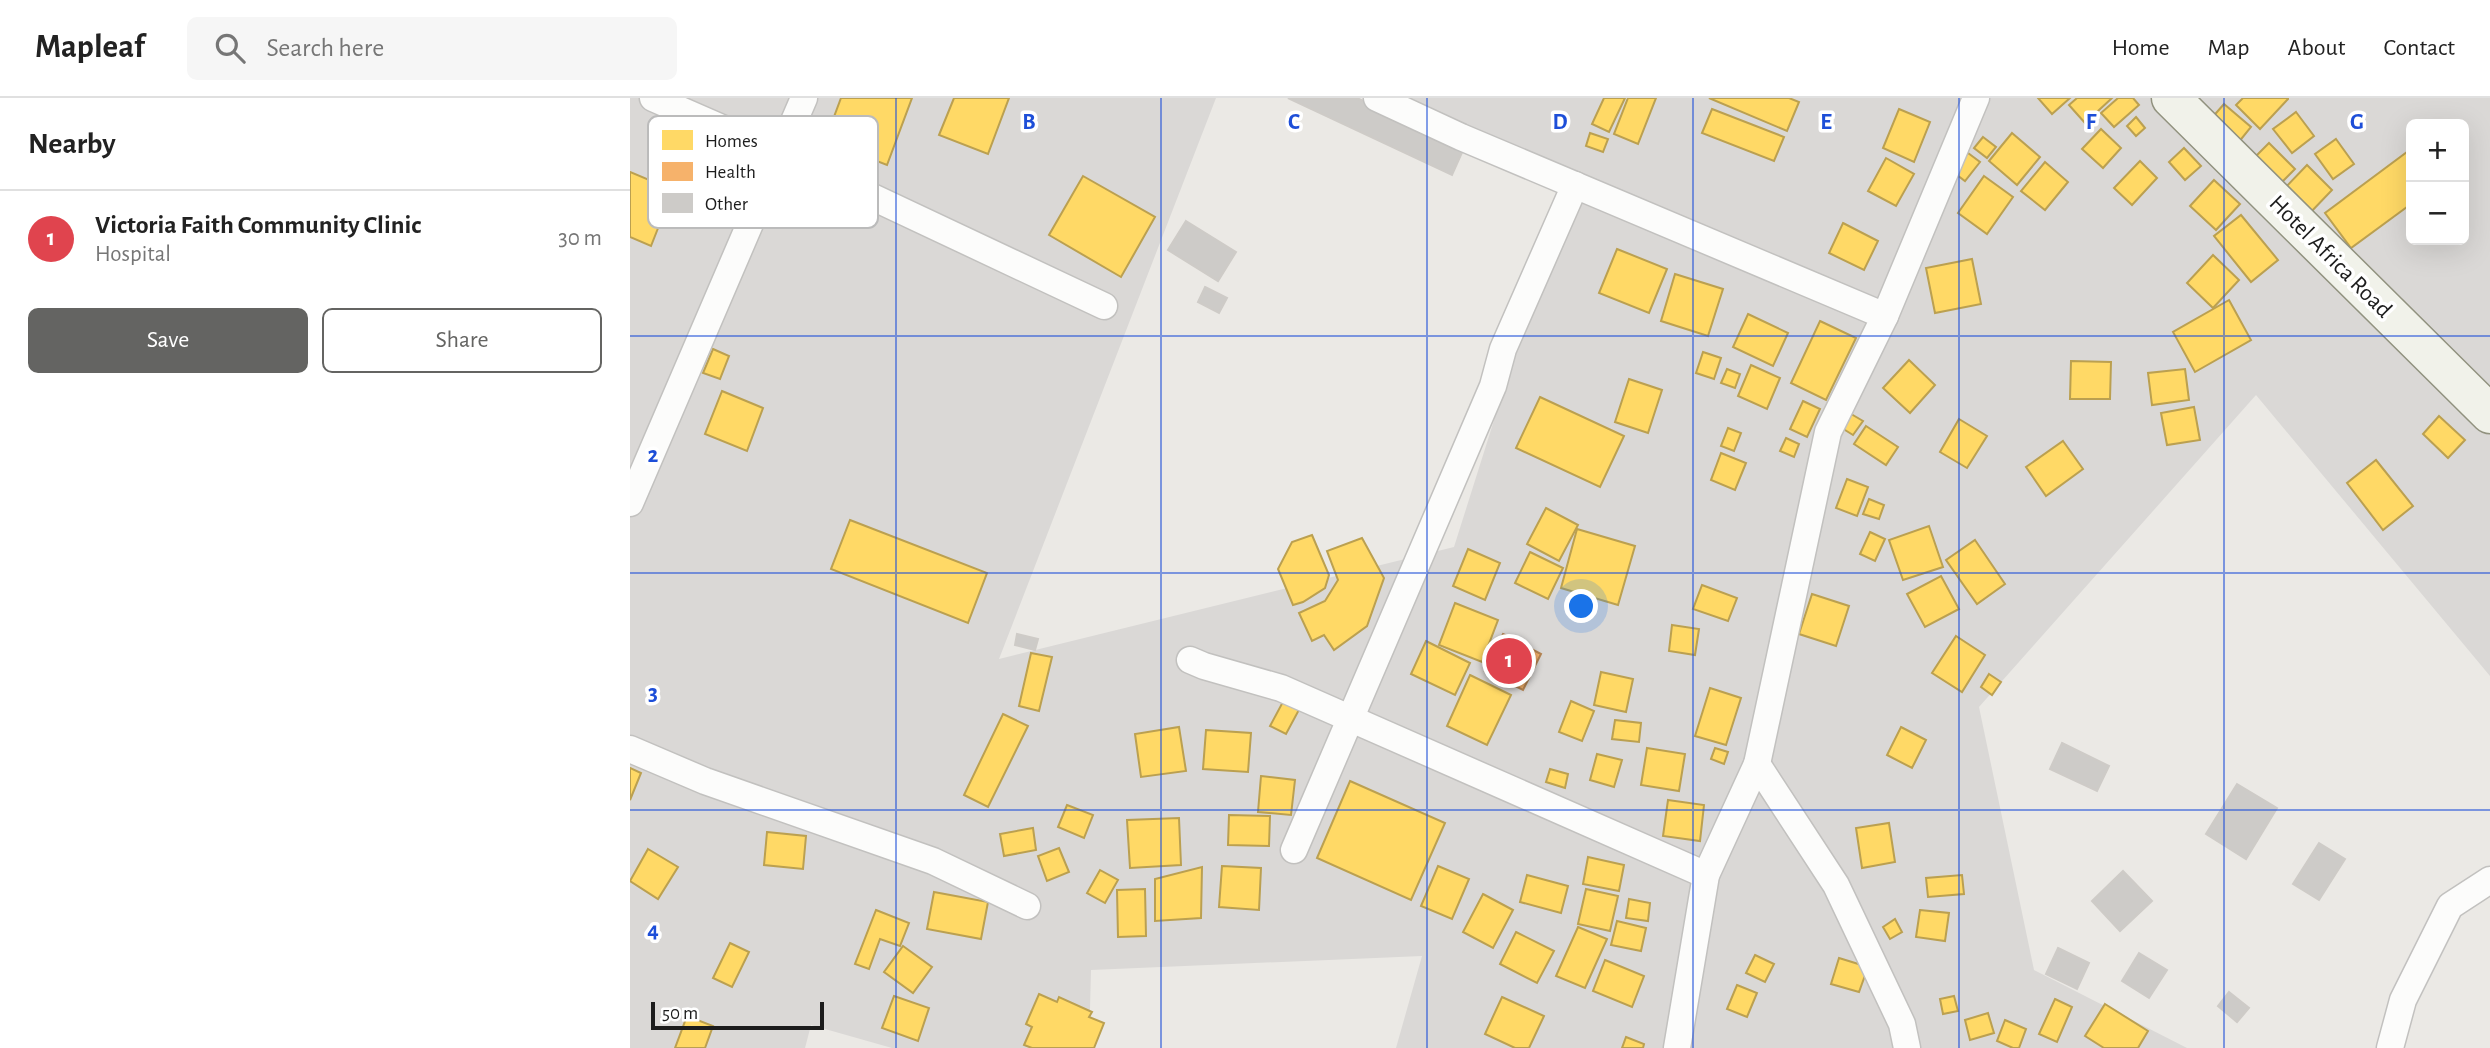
<!DOCTYPE html>
<meta charset="utf-8">
<style>
:root{--surface:#fff;--page:#f6f6f6;--text:#222;--muted:#767676;--line:#e0e0e0;--accent:#646462}
body{margin:0;font-family:"Alegreya Sans",sans-serif;background:var(--page);color:var(--text)}
.controls{position:absolute;right:21px;top:21px;display:grid;overflow:hidden;border-radius:10px;box-shadow:0 7px 28px #0002}
.controls button{width:63px;height:63px;display:grid;place-items:center;padding:0;border:0;border-bottom:2px solid var(--line);background:var(--surface);color:var(--text);font:35px sans-serif}
.scale{position:absolute;left:21px;bottom:18px;width:173px;box-sizing:border-box;padding-left:7px;border:4px solid #1c1c1c;border-top:0;font-size:19px;line-height:24px;white-space:nowrap;color:#1c1c1c;-webkit-text-stroke:5px #fff;paint-order:stroke}
.you{position:absolute;left:952px;top:509px;width:24px;height:24px;margin:-18px;border:5px solid #fff;border-radius:50%;background:#1a73e8;box-shadow:0 0 0 10px #1a73e833}
.badge{display:grid;place-items:center;width:46px;height:46px;border-radius:50%;background:var(--accent);color:#fff;font-size:23px;font-weight:700}
.pin{position:absolute;translate:-50% -50%;border:4px solid #fff;box-shadow:0 2px 7px #0006}
.list{margin:0;padding:0;list-style:none}
h2{display:flex;justify-content:space-between;align-items:center;height:91px;margin:0;padding:0 28px;font-size:30px}
h2 small{font-size:23px;font-weight:400;color:var(--muted)}
.list li{display:grid;grid-template-columns:46px 1fr auto;gap:21px;align-items:center;box-sizing:border-box;height:98px;padding:0 28px;border-top:2px solid var(--line)}
.list b{display:block;font-size:26px;white-space:nowrap}
.list p{margin:0;font-size:23px;white-space:nowrap;color:var(--muted)}
.list em{font-size:23px;font-style:normal;color:var(--muted)}
.actions{display:flex;gap:14px;padding:21px 28px}
.actions a{flex:1;padding:16px 0;border:2px solid var(--accent);border-radius:10px;text-align:center;font-size:24px;color:var(--accent)}
.actions .main{background:var(--accent);color:#fff}
.icon{flex:none;width:38px;height:38px;fill:none;stroke:currentColor;stroke-width:2;stroke-linecap:round;stroke-linejoin:round}
.map{position:relative;flex:none;width:1860px;height:950px;overflow:hidden}
header{display:flex;align-items:center;gap:42px;box-sizing:border-box;height:98px;padding:0 35px;background:var(--surface);border-bottom:2px solid var(--line)}
header strong{font-size:33px}
nav{display:flex;gap:38px;margin-inline-start:auto;font-size:24px}
.search{width:490px;height:63px;background:var(--page);display:flex;align-items:center;gap:18px;box-sizing:border-box;padding:0 24px;border-radius:10px;color:var(--muted);font-size:26px}
main{display:flex}
aside{flex:1;background:var(--surface)}
.map>svg:first-child{display:block}
</style>
<header>
<strong>Mapleaf</strong>
<div class="search"><svg class="icon" aria-label="search" viewBox="0 0 24 24"><circle cx="10" cy="10" r="6"/><path d="M15 15l6 6"/></svg>Search here</div>
<nav><a>Home</a><a>Map</a><a>About</a><a>Contact</a></nav>
</header>
<main>
<aside>
<h2>Nearby<small></small></h2>
<ul class="list">
<li><span class="badge" style="background:#e0444e">1</span><div><b>Victoria Faith Community Clinic</b><p>Hospital</p></div><em>30 m</em></li>
</ul>
<div class="actions"><a class="main">Save</a><a>Share</a></div>
</aside>
<div class="map">
<svg width="1860" height="950" viewBox="0 0 1860 950">
<rect width="100%" height="100%" fill="#ebe9e5"/>
<path fill="#dad8d6" fill-rule="evenodd" d="M0 0H586L369 561 824 449 939 85 758 0H1860V578L1626 297 1349 609 1404 872 1557 950H766L792 858 461 872 459 950H262L181 927 175 950H0ZM1781 26H1834V142H1781Z"/>
<g fill="#ffd966" stroke="#bba050" stroke-width="2">
<path d="M211 0H282L257 67 195 43Z"/>
<path d="M324 0H379L358 56 309 37Z"/>
<path d="M974 0H995L979 34 962 26Z"/>
<path d="M998 0H1026L1008 46 984 36Z"/>
<path d="M1079 0H1159L1169 4 1157 33Z"/>
<path d="M1408 0H1440L1422 16Z"/>
<path d="M1447 0H1482L1455 25 1439 7Z"/>
<path d="M1488 0H1503L1509 7 1484 29 1471 15Z"/>
<path d="M1613 0H1658V1L1630 31 1606 7Z"/>
<path d="M1594 6 1621 29 1608 45 1580 22Z"/>
<path d="M1082 11 1154 39 1144 63 1072 35Z"/>
<path d="M1269 11 1300 24 1284 64 1253 50Z"/>
<path d="M1666 14 1684 38 1662 55 1643 31Z"/>
<path d="M1506 19 1515 30 1506 38 1497 28Z"/>
<path d="M1471 31 1491 50 1473 70 1452 51Z"/>
<path d="M960 35 978 41 973 54 956 48Z"/>
<path d="M1382 35 1410 59 1387 87 1359 63Z"/>
<path d="M1353 39 1366 49 1357 60 1344 50Z"/>
<path d="M1706 41 1724 66 1703 81 1685 56Z"/>
<path d="M1639 45 1665 71 1647 89 1622 62Z"/>
<path d="M1554 50 1571 68 1555 82 1539 64Z"/>
<path d="M1781 51V106L1721 150 1695 115Z"/>
<path d="M1338 55 1350 64 1335 83 1323 74Z"/>
<path d="M1256 60 1284 76 1266 108 1238 93Z"/>
<path d="M1510 63 1527 80 1502 107 1484 90Z"/>
<path d="M1415 64 1438 84 1415 112 1391 93Z"/>
<path d="M1677 67 1702 92 1679 116 1654 91Z"/>
<path d="M0 74 43 92 21 148 0 139Z"/>
<path d="M453 78 525 119 491 179 419 137Z"/>
<path d="M1354 78 1383 99 1357 136 1328 115Z"/>
<path d="M1584 82 1610 106 1586 132 1560 108Z"/>
<path d="M1611 117 1648 162 1621 184 1584 138Z"/>
<path d="M1213 125 1248 143 1234 172 1199 155Z"/>
<path d="M987 151 1037 171 1019 215 969 195Z"/>
<path d="M1583 157 1609 182 1583 210 1557 185Z"/>
<path d="M1342 161 1351 206 1305 215 1296 170Z"/>
<path d="M1045 176 1093 191 1078 238 1031 223Z"/>
<path d="M1599 202 1621 242 1565 274 1543 234Z"/>
<path d="M1118 216 1158 235 1143 268 1103 249Z"/>
<path d="M1190 223 1226 240 1196 302 1161 285Z"/>
<path d="M83 251 99 258 90 281 73 275Z"/>
<path d="M1073 254 1091 260 1084 281 1066 275Z"/>
<path d="M1279 262 1305 287 1280 315 1253 290Z"/>
<path d="M1441 263 1481 264 1480 301H1440Z"/>
<path d="M1121 267 1150 280 1137 311 1108 298Z"/>
<path d="M1097 271 1110 276 1105 290 1091 285Z"/>
<path d="M1555 271 1559 302 1522 307 1518 275Z"/>
<path d="M999 281 1032 292 1018 335 985 324Z"/>
<path d="M92 293 133 310 117 353 75 336Z"/>
<path d="M910 299 994 338 970 389 886 350Z"/>
<path d="M1173 303 1190 311 1177 339 1160 331Z"/>
<path d="M1564 309 1570 342 1537 347 1531 315Z"/>
<path d="M1216 313 1233 323 1223 337 1207 327Z"/>
<path d="M1809 318 1835 342 1818 360 1793 336Z"/>
<path d="M1329 321 1357 338 1337 370 1310 354Z"/>
<path d="M1236 328 1268 349 1256 367 1224 346Z"/>
<path d="M1098 330 1111 335 1104 353 1091 348Z"/>
<path d="M1156 340 1169 346 1164 359 1150 353Z"/>
<path d="M1433 343 1453 371 1416 398 1396 369Z"/>
<path d="M1091 355 1116 365 1105 392 1081 382Z"/>
<path d="M1746 362 1783 408 1753 432 1717 385Z"/>
<path d="M1217 381 1238 389 1227 418 1206 410Z"/>
<path d="M1239 401 1254 407 1249 421 1233 416Z"/>
<path d="M916 410 948 427 929 463 897 446Z"/>
<path d="M220 422 357 475 338 525 201 471Z"/>
<path d="M1299 428 1313 469 1273 482 1259 442Z"/>
<path d="M947 431 1005 448 988 507 931 490Z"/>
<path d="M1240 434 1255 441 1245 463 1230 456Z"/>
<path d="M682 437 699 477 695 490 673 504 663 507 648 471 662 444Z"/>
<path d="M732 440 754 480 737 528 704 552 694 537 682 543 669 515 695 503 708 482 697 453Z"/>
<path d="M1345 442 1375 486 1347 506 1316 462Z"/>
<path d="M838 451 870 465 855 502 823 488Z"/>
<path d="M900 454 933 470 918 501 885 485Z"/>
<path d="M1311 478 1329 511 1295 529 1277 496Z"/>
<path d="M1072 487 1107 500 1098 523 1063 511Z"/>
<path d="M1182 496 1219 508 1206 548 1169 536Z"/>
<path d="M825 505 868 522 852 564 809 547Z"/>
<path d="M1042 527 1069 531 1065 557 1039 553Z"/>
<path d="M1326 538 1355 557 1332 594 1302 575Z"/>
<path d="M796 543 840 565 825 597 781 576Z"/>
<path d="M401 555 422 559 409 613 389 608Z"/>
<path d="M971 574 1003 581 996 614 964 607Z"/>
<path d="M1359 576 1371 584 1362 597 1351 589Z"/>
<path d="M840 577 881 597 857 647 817 628Z"/>
<path d="M1080 590 1111 600 1096 647 1065 638Z"/>
<path d="M655 600 671 608 656 636 640 628Z"/>
<path d="M941 603 964 613 952 643 929 634Z"/>
<path d="M373 616 398 628 358 709 334 697Z"/>
<path d="M985 622 1011 625 1009 644 982 641Z"/>
<path d="M549 629 556 673 511 679 505 636Z"/>
<path d="M1271 629 1296 642 1282 670 1257 657Z"/>
<path d="M576 632 621 635 618 674 573 671Z"/>
<path d="M1017 650 1055 656 1049 693 1011 687Z"/>
<path d="M1085 650 1098 654 1094 666 1081 661Z"/>
<path d="M967 656 992 662 984 689 960 682Z"/>
<path d="M0 670 11 675 0 702Z"/>
<path d="M920 671 938 676 935 690 916 684Z"/>
<path d="M631 678 665 682 661 717 628 714Z"/>
<path d="M720 683 815 725 781 802 687 760Z"/>
<path d="M1038 702 1074 707 1070 743 1033 738Z"/>
<path d="M437 707 463 717 454 740 428 729Z"/>
<path d="M599 717 640 718 639 748 598 747Z"/>
<path d="M549 720 551 767 500 770 497 722Z"/>
<path d="M1259 725 1265 764 1232 770 1226 730Z"/>
<path d="M403 730 406 752 374 758 370 736Z"/>
<path d="M137 734 176 738 173 771 134 767Z"/>
<path d="M429 750 439 774 417 783 408 758Z"/>
<path d="M18 751 48 769 28 801 0 783Z"/>
<path d="M958 759 994 767 989 793 953 786Z"/>
<path d="M592 768 631 770 629 812 589 809Z"/>
<path d="M808 768 839 781 822 821 791 808Z"/>
<path d="M572 769 571 820 525 823V781Z"/>
<path d="M470 772 488 782 475 805 457 795Z"/>
<path d="M897 777 938 788 931 815 890 804Z"/>
<path d="M1332 777 1334 796 1298 799 1296 780Z"/>
<path d="M515 791 516 838 488 839 487 792Z"/>
<path d="M956 791 988 798 980 833 948 826Z"/>
<path d="M304 794 358 804 351 841 297 831Z"/>
<path d="M853 796 883 812 863 850 833 834Z"/>
<path d="M999 801 1020 805 1018 823 996 820Z"/>
<path d="M246 812 279 825 270 848 250 841 239 871 225 866Z"/>
<path d="M1290 812 1319 815 1315 843 1286 839Z"/>
<path d="M1265 821 1272 834 1260 841 1253 829Z"/>
<path d="M987 823 1016 830 1011 853 981 847Z"/>
<path d="M948 829 977 841 955 890 926 878Z"/>
<path d="M886 834 924 853 907 885 870 866Z"/>
<path d="M100 845 119 854 102 889 83 880Z"/>
<path d="M273 848 302 869 283 895 254 874Z"/>
<path d="M1125 857 1144 866 1135 884 1116 875Z"/>
<path d="M1209 860 1238 869 1229 894 1201 886Z"/>
<path d="M975 862 1014 878 1002 909 963 893Z"/>
<path d="M1107 887 1127 895 1117 919 1097 911Z"/>
<path d="M409 896 427 904 429 899 462 914 459 919 474 925 464 950H402L394 947 402 929 396 926Z"/>
<path d="M264 898 299 910 288 943 252 930Z"/>
<path d="M1324 898 1328 913 1313 916 1310 901Z"/>
<path d="M872 899 914 918 899 950H885L855 936Z"/>
<path d="M1425 901 1442 909 1427 944 1409 936Z"/>
<path d="M1475 906 1518 933 1508 950H1474L1455 938Z"/>
<path d="M1358 915 1364 935 1340 942 1335 922Z"/>
<path d="M57 918 83 928 75 950H45Z"/>
<path d="M1375 922 1396 931 1389 950H1383L1367 943Z"/>
<path d="M996 939 1014 946 1013 950H992Z"/>
</g>
<path fill="#f6b26b" stroke="#b58553" stroke-width="2" d="M873 536 911 556 893 592 855 573Z"/>
<g fill="#cdcbc8" stroke="#cecbc7" stroke-width="2">
<path d="M658 0H727L834 50 822 77Z"/>
<path d="M556 123 606 154 588 183 538 152Z"/>
<path d="M575 189 597 200 589 215 568 204Z"/>
<path d="M387 536 408 541 405 552 385 547Z"/>
<path d="M1432 645 1479 668 1467 693 1420 671Z"/>
<path d="M1607 686 1647 710 1616 761 1576 736Z"/>
<path d="M1689 745 1715 761 1689 802 1663 786Z"/>
<path d="M1493 773 1522 803 1490 833 1462 803Z"/>
<path d="M1428 850 1459 865 1447 891 1416 876Z"/>
<path d="M1509 855 1537 872 1519 900 1492 883Z"/>
<path d="M1599 894 1619 910 1607 924 1588 908Z"/>
</g>
<g fill="none" stroke-linecap="round" stroke-linejoin="round">
<defs>
<g id="street">
<path d="M23 0 149 55 474 208"/>
<path d="M747 0 831 39 1255 218"/>
<path d="M0 405 174 0"/>
<path d="M560 562 574 568 651 590 1076 777"/>
<path d="M0 651 75 683 303 763 397 808"/>
<path d="M1127 666 1206 787 1272 926 1277 950"/>
<path d="M664 752 863 288 873 251 945 87"/>
<path d="M1047 950 1076 777 1127 666 1198 334 1255 218 1346 0"/>
<path d="M1760 950 1773 902 1820 808 1860 782"/>
</g>
<path id="secondary" d="M1541 0 1860 316"/>
</defs>
<use href="#street" stroke="#c2c1bf" stroke-width="29"/>
<use href="#secondary" stroke="#91927f" stroke-width="41"/>
<use href="#street" stroke="#fcfcfb" stroke-width="26"/>
<use href="#secondary" stroke="#f1f2ea" stroke-width="38"/>
</g>
<path fill="none" stroke="#1d4ed8" stroke-width="2" stroke-opacity="0.55" d="M266 0V950M531 0V950M797 0V950M1063 0V950M1329 0V950M1594 0V950M0 238H1860M0 475H1860M0 712H1860"/>
<g text-anchor="middle" stroke-width="7" stroke-linejoin="round" paint-order="stroke">
<g font-size="24" fill="#1c1c1c" stroke="#fff">
<text transform="translate(1701 158) rotate(45)" y="8">Hotel Africa Road</text>
</g>
</g>
<rect x="18" y="18" width="230" height="112" rx="10" fill="#fff" stroke="#bbb" stroke-width="2"/>
<rect x="32" y="32" width="31" height="20" fill="#ffd966"/>
<rect x="32" y="64" width="31" height="19" fill="#f6b26b"/>
<rect x="32" y="95" width="31" height="20" fill="#cdcbc8"/>
<g font-size="19" fill="#1c1c1c">
<text x="75" y="49">Homes</text>
<text x="75" y="80">Health</text>
<text x="75" y="112">Other</text>
</g>
<g font-size="23" text-anchor="middle" font-weight="bold" fill="#1d4ed8" stroke="#fff" stroke-width="7" stroke-linejoin="round" paint-order="stroke">
<text x="399" y="31">B</text>
<text x="664" y="31">C</text>
<text x="930" y="31">D</text>
<text x="1196" y="31">E</text>
<text x="1461" y="31">F</text>
<text x="1727" y="31">G</text>
<text x="23" y="364">2</text>
<text x="23" y="602">3</text>
<text x="23" y="839">4</text>
</g>
</svg>
<div class="controls">
<button>+</button>
<button>−</button>
</div>
<div class="scale">50 m</div>
<div class="you"></div>
<div class="pin badge" style="left:879px;top:563px;background:#e0444e">1</div>
</div>
</main>
